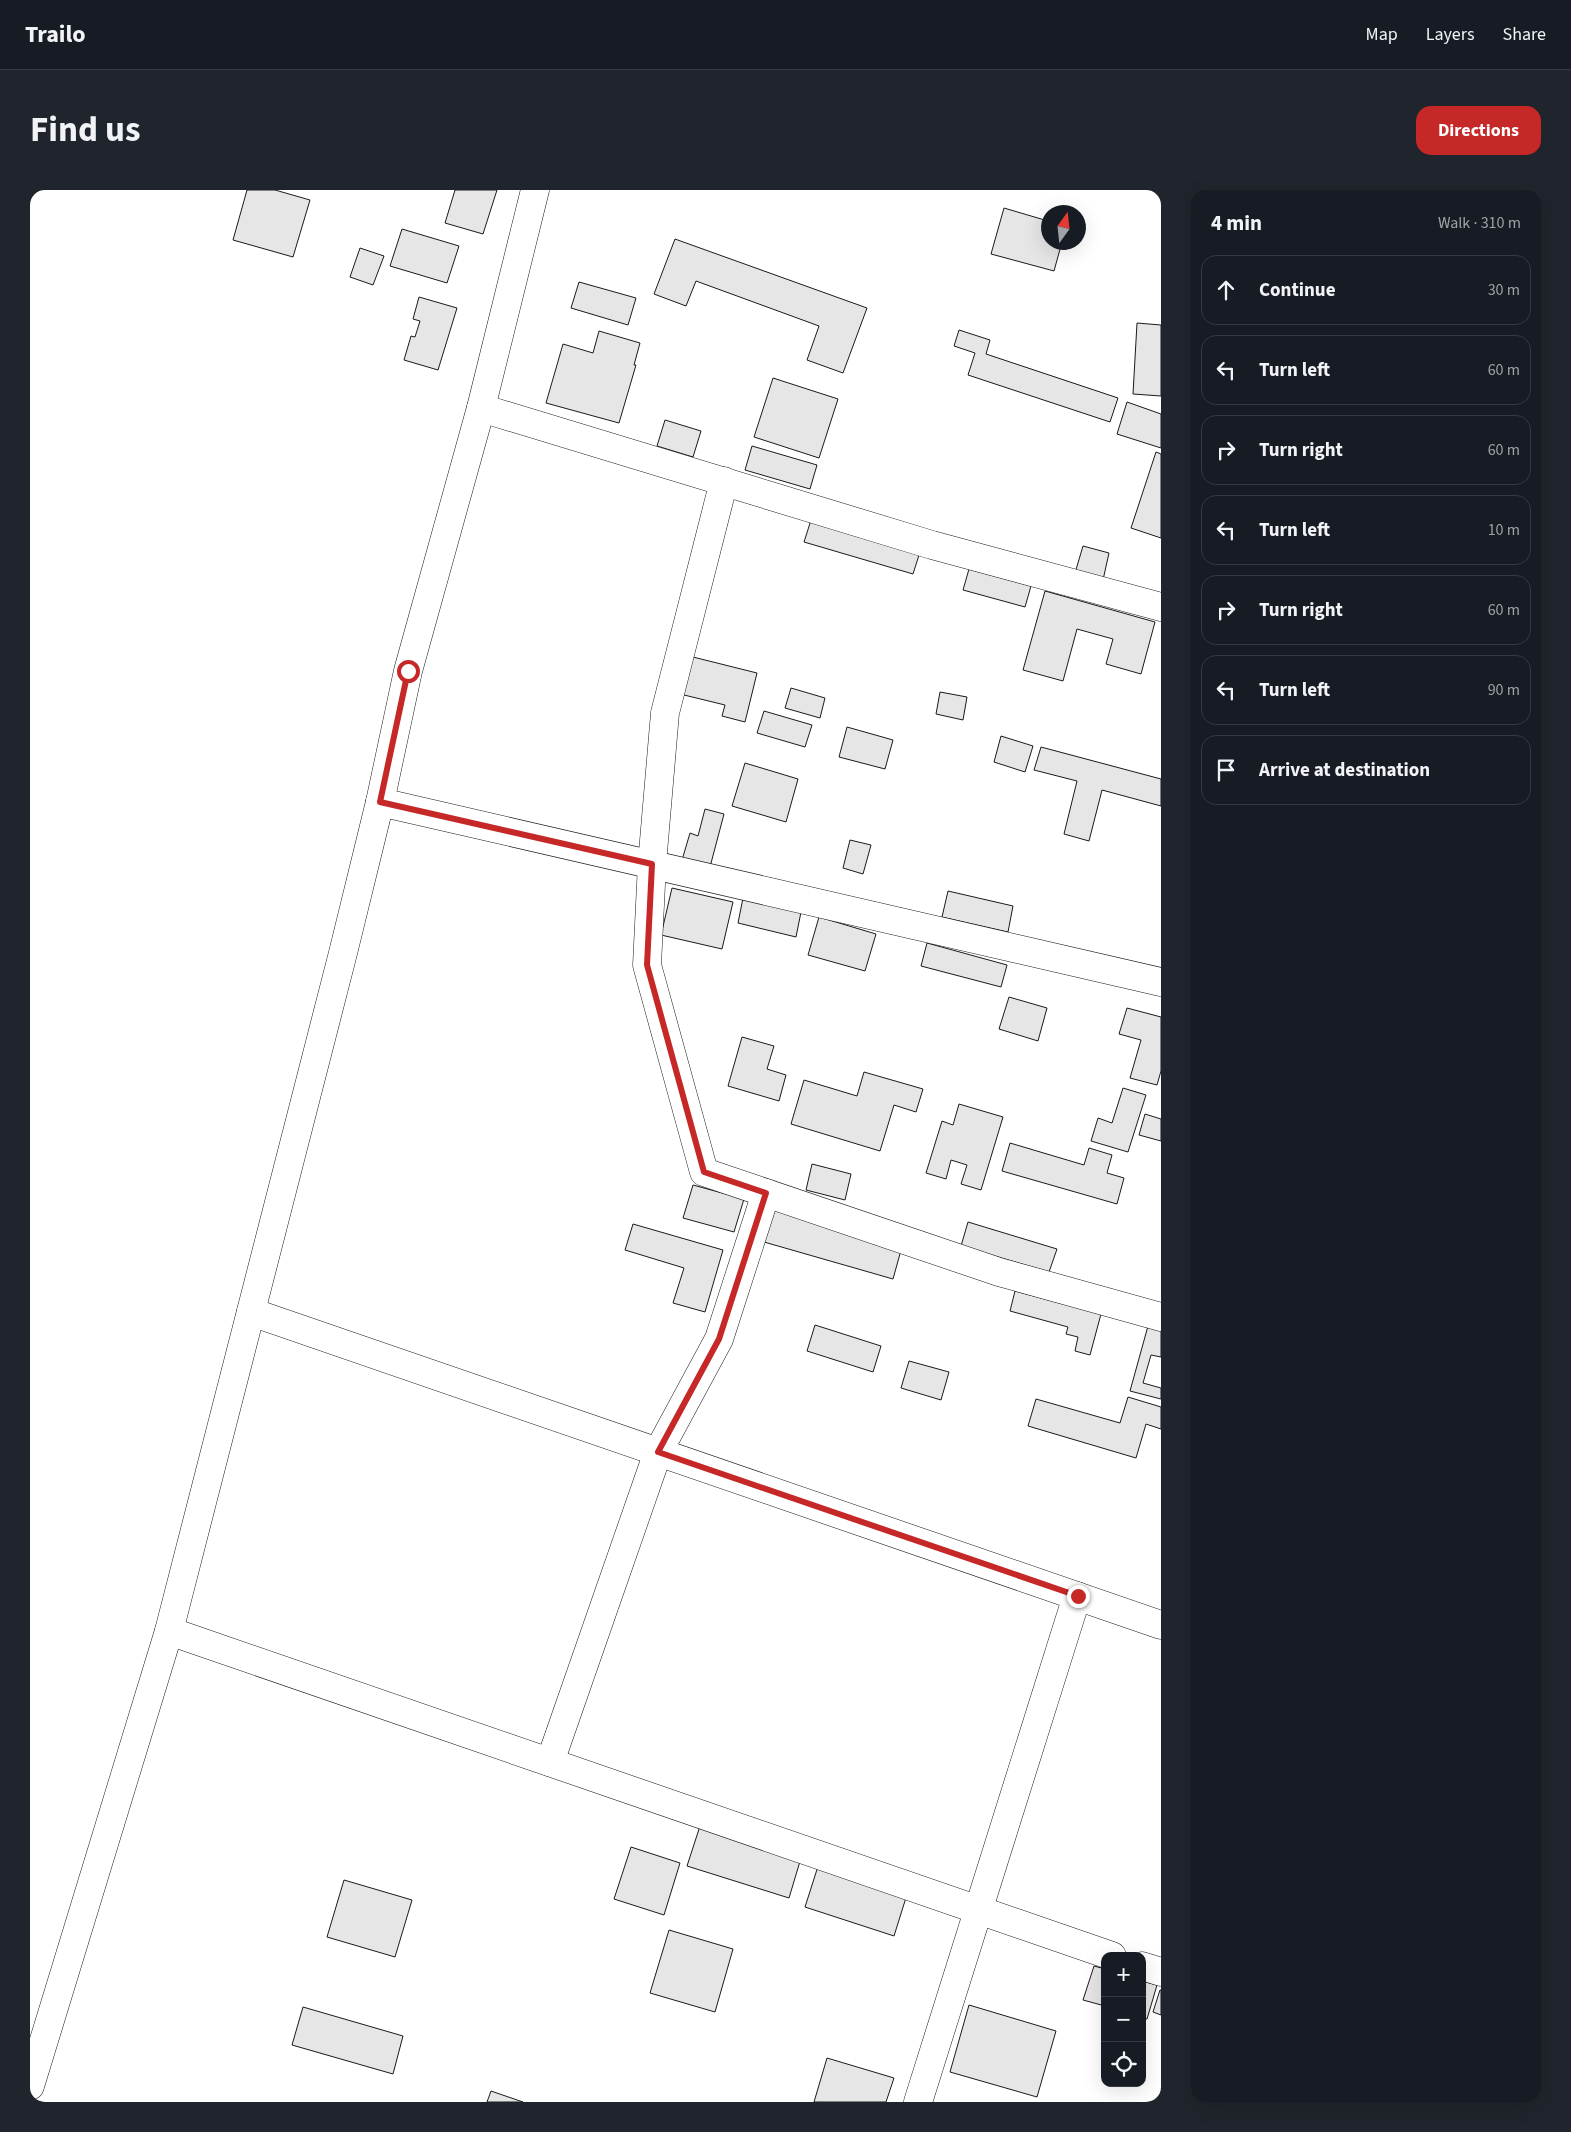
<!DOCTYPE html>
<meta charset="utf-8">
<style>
:root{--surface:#171b24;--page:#20242c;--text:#f1f3f6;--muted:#9ea1a6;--line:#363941;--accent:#c62828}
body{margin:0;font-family:"Source Sans 3",sans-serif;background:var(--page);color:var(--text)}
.controls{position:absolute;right:15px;bottom:15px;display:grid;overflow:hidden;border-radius:10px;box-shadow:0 5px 20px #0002}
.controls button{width:45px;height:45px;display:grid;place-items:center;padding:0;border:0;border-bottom:1px solid var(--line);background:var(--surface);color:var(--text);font:25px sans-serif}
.compass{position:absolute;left:1011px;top:15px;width:45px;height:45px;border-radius:50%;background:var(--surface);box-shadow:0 5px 20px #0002;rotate:15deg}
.stop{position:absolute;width:15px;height:15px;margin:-11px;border:4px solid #c62828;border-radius:50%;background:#fff}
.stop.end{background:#c62828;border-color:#fff;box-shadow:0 1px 5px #0008}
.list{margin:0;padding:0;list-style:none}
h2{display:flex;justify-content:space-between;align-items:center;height:65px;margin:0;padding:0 20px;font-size:21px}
h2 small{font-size:16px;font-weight:400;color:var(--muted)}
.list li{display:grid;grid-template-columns:32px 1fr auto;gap:15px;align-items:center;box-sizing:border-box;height:70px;margin:0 10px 10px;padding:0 10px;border:1px solid var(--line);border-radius:15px}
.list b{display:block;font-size:19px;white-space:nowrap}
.list em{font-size:16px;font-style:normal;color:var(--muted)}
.icon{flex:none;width:28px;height:28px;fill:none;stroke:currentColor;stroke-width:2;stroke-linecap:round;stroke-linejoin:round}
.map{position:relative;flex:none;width:1131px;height:1912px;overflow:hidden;border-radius:15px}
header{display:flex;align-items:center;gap:30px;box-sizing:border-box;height:70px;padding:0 25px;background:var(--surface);border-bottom:1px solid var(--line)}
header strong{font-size:24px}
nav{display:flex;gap:28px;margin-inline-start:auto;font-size:18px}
.intro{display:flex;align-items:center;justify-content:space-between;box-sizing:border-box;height:120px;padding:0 30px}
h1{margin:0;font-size:35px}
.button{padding:12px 22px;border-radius:15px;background:var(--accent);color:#fff;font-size:18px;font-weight:700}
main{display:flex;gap:30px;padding:0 30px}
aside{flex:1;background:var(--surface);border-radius:15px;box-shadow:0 5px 20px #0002}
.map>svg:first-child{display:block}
</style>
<header>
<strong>Trailo</strong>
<nav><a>Map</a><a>Layers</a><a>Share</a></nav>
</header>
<div class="intro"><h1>Find us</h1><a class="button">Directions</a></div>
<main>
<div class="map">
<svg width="1131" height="1912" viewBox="0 0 1131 1912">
<rect width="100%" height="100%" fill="#fff"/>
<g fill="#e6e6e6" stroke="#1a1a1a">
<path d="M217 0H245L280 10 263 67 203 50Z"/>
<path d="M425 0H467L453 44 415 33Z"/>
<path d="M974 18 1018 31V52H1032L1024 81 961 64Z"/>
<path d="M372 39 429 56 417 93 360 76Z"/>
<path d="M645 49 837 118 813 183 777 170 789 136 666 91 656 116 624 104Z"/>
<path d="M330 58 354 66 343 95 320 87Z"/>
<path d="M549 92 606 108 598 135 541 118Z"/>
<path d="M389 107 427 118 408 180 374 170 381 146 385 147 390 131 383 129Z"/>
<path d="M1107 133 1131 135V206L1103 204Z"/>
<path d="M929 140 960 150 956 164 1088 208 1080 232 938 185 945 163 924 156Z"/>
<path d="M569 141 610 153 604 175H606L589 233 516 213 533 154 563 163Z"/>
<path d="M743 188 808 209 789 268 724 247Z"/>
<path d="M1097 212 1131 224V258L1087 244Z"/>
<path d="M635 230 671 241 663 267 627 256Z"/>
<path d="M722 256 787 275 780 299 715 280Z"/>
<path d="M1126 262 1131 264V348L1101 338Z"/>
<path d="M781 330 890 362 883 384 774 352Z"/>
<path d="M1053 356 1079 363 1073 390 1045 383Z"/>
<path d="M939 379 1001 396 995 417 933 400Z"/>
<path d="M1015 401 1125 432 1111 484 1076 474 1083 449 1047 439 1033 491 993 480Z"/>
<path d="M659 466 727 483 715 532 692 526 695 515 650 504Z"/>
<path d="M761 498 795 508 790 528 755 518Z"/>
<path d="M910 502 937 507 933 530 906 524Z"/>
<path d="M734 521 782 535 775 557 727 543Z"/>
<path d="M817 537 863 550 855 579 809 567Z"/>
<path d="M971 546 1003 556 995 582 964 572Z"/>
<path d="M1011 557 1131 589V616L1072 600 1059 651 1034 644 1047 591 1004 580Z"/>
<path d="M715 573 768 589 756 632 702 616Z"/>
<path d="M675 619 694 624 680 677 652 670 660 643 668 646Z"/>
<path d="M820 650 841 655 833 684 813 678Z"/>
<path d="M642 698 703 712 692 759 631 745Z"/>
<path d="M918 701 983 716 978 742 912 727Z"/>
<path d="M713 708 771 722 766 747 708 733Z"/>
<path d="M789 727 846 744 835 781 778 765Z"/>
<path d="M897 753 977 775 971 797 891 776Z"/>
<path d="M979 807 1017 818 1008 851 969 839Z"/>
<path d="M1097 818 1131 827V881L1127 895 1100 888 1111 850 1089 844Z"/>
<path d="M712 847 744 856 737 879 756 885 749 911 698 896Z"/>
<path d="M834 882 893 899 886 922 864 915 850 961 761 934 774 890 827 906Z"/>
<path d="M1093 898 1116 905 1098 962 1061 951 1068 928 1082 933Z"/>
<path d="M929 914 973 927 951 1000 931 994 937 975 921 970 916 989 896 983 912 931 923 935Z"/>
<path d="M1115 924 1131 929V951L1109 945Z"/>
<path d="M980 953 1054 975 1059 958 1082 965 1077 983 1094 988 1087 1014 972 981Z"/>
<path d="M782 974 821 984 815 1010 776 1000Z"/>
<path d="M663 995 714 1009 704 1042 653 1028Z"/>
<path d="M744 1016 873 1053 863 1089 734 1052Z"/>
<path d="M938 1032 1027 1059 1019 1082 931 1056Z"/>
<path d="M603 1034 693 1060 675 1122 643 1113 654 1078 595 1060Z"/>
<path d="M985 1101 1071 1124 1060 1165 1045 1161 1048 1147 1036 1144 1038 1137 980 1121Z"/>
<path d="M785 1135 851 1156 843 1182 777 1161Z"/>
<path d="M1118 1136 1131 1140V1167L1121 1165 1113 1193 1131 1198V1209L1100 1201Z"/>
<path d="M879 1171 919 1182 911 1210 871 1198Z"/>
<path d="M1098 1207 1131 1217V1239L1116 1234 1106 1268 998 1236 1006 1209 1090 1233Z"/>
<path d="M670 1636 771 1668 759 1708 657 1676Z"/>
<path d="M601 1657 650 1673 634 1725 584 1709Z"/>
<path d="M790 1670 879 1698 864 1746 775 1717Z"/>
<path d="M314 1690 382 1710 365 1767 297 1747Z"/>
<path d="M639 1740 703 1759 685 1822 620 1803Z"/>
<path d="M1064 1776 1075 1779V1816L1053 1810Z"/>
<path d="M1112 1791 1127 1795 1117 1829 1112 1828Z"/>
<path d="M1130 1800H1131V1825L1123 1822Z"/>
<path d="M939 1815 1026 1841 1007 1907 920 1882Z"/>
<path d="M273 1817 373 1846 363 1884 262 1855Z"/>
<path d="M797 1868 864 1888 856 1912H784Z"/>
<path d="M461 1901 493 1912H457Z"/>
</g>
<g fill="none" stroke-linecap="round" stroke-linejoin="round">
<defs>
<g id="minor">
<path d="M451 218 902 355 1131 417"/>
<path d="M694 291 635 523 622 674 617 775 674 982 969 1082 1131 1127"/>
<path d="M350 612 1131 792"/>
<path d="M221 1122 1131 1435"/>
<path d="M139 1441 1082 1766"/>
<path d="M520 1572 628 1262 689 1149 736 1003"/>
<path d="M1112 1776 1131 1782"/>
<path d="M0 1896 139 1441 313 763 350 612 378 481 451 218 505 0"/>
<path d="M888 1912 1047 1406"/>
</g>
</defs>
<use href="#minor" stroke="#1a1a1a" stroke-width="29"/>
<use href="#minor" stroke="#fff" stroke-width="28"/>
</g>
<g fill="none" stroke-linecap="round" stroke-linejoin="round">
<path stroke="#c62828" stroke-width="6" d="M378 481 350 612 622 674 617 775 674 982 736 1003 689 1149 628 1262 1048 1406"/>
</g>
</svg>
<div class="controls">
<button>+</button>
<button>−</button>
<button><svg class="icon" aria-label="locate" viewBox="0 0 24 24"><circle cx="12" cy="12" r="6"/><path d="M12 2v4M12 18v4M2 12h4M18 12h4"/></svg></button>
</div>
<svg class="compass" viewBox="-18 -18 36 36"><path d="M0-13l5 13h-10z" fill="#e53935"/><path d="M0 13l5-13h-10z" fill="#9ea1a6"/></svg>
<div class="stop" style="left:378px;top:481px"></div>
<div class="stop end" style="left:1048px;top:1406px"></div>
</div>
<aside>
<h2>4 min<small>Walk · 310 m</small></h2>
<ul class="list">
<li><svg class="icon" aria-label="ahead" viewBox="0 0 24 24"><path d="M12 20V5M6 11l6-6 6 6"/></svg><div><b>Continue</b></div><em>30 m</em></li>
<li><svg class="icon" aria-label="left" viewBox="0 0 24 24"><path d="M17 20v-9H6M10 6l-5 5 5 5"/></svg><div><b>Turn left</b></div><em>60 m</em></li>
<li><svg class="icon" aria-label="right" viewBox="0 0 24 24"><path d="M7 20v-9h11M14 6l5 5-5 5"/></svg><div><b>Turn right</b></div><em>60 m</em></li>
<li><svg class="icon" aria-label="left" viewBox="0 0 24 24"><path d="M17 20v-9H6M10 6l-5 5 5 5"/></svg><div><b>Turn left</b></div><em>10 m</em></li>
<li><svg class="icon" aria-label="right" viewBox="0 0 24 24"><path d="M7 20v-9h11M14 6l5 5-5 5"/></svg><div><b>Turn right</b></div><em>60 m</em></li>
<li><svg class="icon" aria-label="left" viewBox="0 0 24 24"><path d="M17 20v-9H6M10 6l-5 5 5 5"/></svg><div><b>Turn left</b></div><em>90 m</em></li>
<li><svg class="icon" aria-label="arrive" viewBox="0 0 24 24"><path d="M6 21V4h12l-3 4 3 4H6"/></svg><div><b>Arrive at destination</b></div></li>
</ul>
</aside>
</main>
